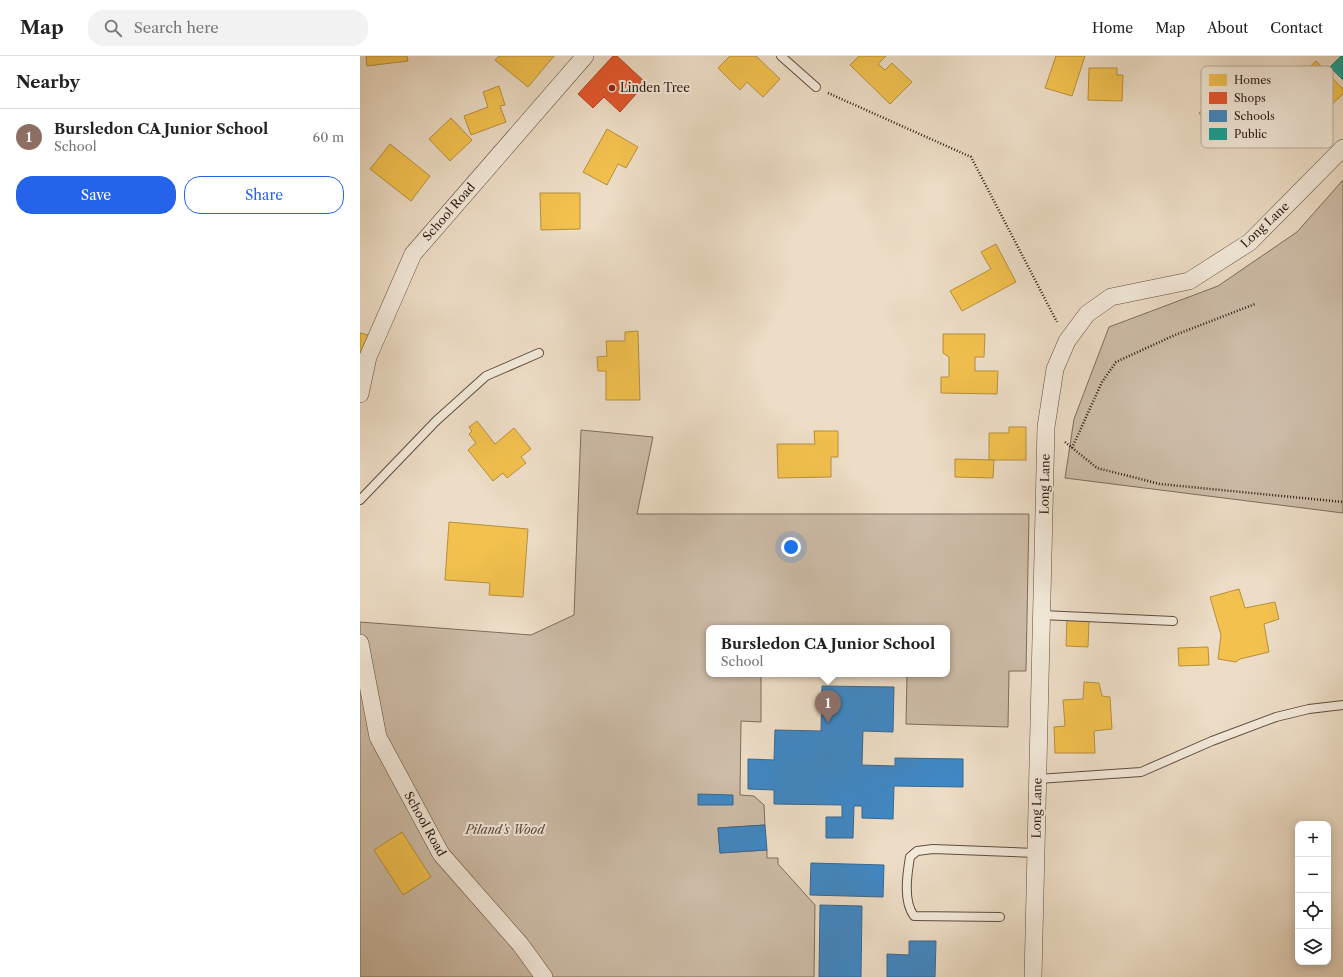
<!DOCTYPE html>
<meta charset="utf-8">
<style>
:root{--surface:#fff;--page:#f2f2f2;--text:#222;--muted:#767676;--line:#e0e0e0;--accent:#2563eb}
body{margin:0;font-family:"Libre Caslon Text",serif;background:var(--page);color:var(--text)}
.controls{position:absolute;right:12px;bottom:12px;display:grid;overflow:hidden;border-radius:8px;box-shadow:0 2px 10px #0003}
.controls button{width:36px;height:36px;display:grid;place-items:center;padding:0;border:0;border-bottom:1px solid var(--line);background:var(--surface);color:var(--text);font:20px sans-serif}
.you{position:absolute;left:431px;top:491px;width:14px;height:14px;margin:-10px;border:3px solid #fff;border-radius:50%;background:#1a73e8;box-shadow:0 0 0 6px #1a73e833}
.badge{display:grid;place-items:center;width:26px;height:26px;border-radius:50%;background:var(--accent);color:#fff;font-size:13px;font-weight:700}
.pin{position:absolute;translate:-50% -33px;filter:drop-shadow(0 1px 2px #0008)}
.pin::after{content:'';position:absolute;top:21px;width:14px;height:12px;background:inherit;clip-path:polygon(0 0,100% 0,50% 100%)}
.popup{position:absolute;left:346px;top:569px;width:244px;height:52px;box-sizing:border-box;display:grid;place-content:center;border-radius:8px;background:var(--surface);filter:drop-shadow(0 1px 3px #0005);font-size:13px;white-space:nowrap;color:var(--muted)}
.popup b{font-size:15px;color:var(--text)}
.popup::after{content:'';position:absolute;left:50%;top:100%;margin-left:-8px;border:8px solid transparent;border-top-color:var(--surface)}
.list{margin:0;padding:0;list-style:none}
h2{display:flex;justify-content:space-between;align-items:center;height:52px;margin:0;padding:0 16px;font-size:17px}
h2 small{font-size:13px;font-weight:400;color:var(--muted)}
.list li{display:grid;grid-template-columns:26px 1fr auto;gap:12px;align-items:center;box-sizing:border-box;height:56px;padding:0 16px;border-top:1px solid var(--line)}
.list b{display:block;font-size:15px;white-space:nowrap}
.list p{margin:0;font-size:13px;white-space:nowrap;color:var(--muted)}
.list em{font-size:13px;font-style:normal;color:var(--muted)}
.actions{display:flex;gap:8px;padding:12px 16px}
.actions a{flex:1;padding:9px 0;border:1px solid var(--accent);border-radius:16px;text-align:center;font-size:14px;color:var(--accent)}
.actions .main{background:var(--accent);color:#fff}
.icon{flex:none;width:22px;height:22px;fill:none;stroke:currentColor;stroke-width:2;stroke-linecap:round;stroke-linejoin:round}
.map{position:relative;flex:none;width:983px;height:921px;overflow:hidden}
header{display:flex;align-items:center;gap:24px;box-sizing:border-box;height:56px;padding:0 20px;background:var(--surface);border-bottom:1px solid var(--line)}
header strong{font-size:19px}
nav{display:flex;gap:22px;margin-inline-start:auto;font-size:14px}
.search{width:280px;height:36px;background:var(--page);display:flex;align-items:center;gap:10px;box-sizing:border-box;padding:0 14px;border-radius:16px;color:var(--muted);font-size:15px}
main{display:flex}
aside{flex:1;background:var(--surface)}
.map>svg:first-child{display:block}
</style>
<header>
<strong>Map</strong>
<div class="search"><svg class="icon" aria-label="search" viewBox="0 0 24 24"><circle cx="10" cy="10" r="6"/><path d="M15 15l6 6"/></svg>Search here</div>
<nav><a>Home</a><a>Map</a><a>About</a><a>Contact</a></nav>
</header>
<main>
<aside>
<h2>Nearby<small></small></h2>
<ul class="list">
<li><span class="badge" style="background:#8d6e63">1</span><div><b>Bursledon CA Junior School</b><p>School</p></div><em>60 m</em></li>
</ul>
<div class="actions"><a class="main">Save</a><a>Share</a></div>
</aside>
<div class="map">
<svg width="983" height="921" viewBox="0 0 983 921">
<rect width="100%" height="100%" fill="#edddc6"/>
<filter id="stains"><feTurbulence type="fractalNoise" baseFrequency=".005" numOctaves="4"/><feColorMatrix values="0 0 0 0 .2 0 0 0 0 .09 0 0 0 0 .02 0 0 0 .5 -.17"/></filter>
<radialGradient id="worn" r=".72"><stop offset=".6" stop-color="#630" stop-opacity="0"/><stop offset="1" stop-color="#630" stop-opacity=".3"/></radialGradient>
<g fill="#cdbca7" stroke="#7e6c5c">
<path d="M983 124V457L705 422 714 363 749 271 858 230 937 176Z"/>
<path d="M221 374 293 381 277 458H669L666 615H649L648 671 546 668 547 618H587V572H349V618H401V666L381 665 380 739 394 740 404 749 405 769 358 772 360 797 407 794V802H418V808L455 849 454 921H0V566L171 579 214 559Z"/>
</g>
<g fill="#f2c14e" stroke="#b78f3c">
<path d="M6 0H47L48 5 7 10Z"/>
<path d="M139 0H194L168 31 135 4Z"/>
<path d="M370 0H396L420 23 403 41 387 26 380 34 358 12Z"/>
<path d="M499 0H526L518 8 525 14 532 7 552 26 530 48 490 9Z"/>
<path d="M696 0H725L712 40 685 32Z"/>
<path d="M956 5 983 33V38L955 64 926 34Z"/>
<path d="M729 12H757V19H763L762 45 728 44Z"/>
<path d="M873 28 893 52 859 81 839 57Z"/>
<path d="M139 30 145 49 140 50 146 66 111 79 104 60 128 51 123 36Z"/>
<path d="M91 62 112 84 90 105 69 83Z"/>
<path d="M247 73 278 91 266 112 258 108 247 129 223 116Z"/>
<path d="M30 88 70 120 51 145 10 113Z"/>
<path d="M180 137H220V173L181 174Z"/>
<path d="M636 188 656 226 602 255 590 235 631 213 621 196Z"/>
<path d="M278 275 280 344H246V315H238L237 301 247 300 246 285H265V276Z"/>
<path d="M0 277 8 279 0 307Z"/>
<path d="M583 278H625L624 301H615V315H638L637 338 581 337V321H589V301L583 297Z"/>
<path d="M117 365 135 388 154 372 171 393 161 401 166 407 147 422 143 417 133 425 108 394 116 387 109 378 112 375 109 371Z"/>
<path d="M649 371H666V404H629V377H649Z"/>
<path d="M454 375H478V401H471V421L418 422 417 388H455Z"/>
<path d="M595 403 634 404 633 422 595 421Z"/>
<path d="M89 466 168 473 163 541 129 539 130 527 85 524Z"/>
<path d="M879 533 885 552 915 546 919 563 904 568 909 596 880 603 876 606 858 603 861 579 850 541Z"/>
<path d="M707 564H729L728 591 706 590Z"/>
<path d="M848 591 849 609 819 610 818 592Z"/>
<path d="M724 626 739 627 742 640 750 641 752 673 734 675 735 697H695L694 671 705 670 703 644 723 643Z"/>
<path d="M42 776 71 821 43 839 14 794Z"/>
</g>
<path fill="#e4572e" stroke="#ad4526" d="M253 0H257L286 27 260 56 244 41 233 52 218 38Z"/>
<g fill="#3f88c5" stroke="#3a678f">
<path d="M462 630 534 631 533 676 503 675 502 709 535 710V702L603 703V731L534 730 533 763 502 762V750H494L493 782H466V761H482V749L414 748V734L388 733V703L414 704 415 674 461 675Z"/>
<path d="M338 738 373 739V749H338Z"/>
<path d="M405 769 407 794 360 797 358 772Z"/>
<path d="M451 807 524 809 523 841 450 839Z"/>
<path d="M460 849 502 850 501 921H459Z"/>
<path d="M549 885H576L575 921H527V898L549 899Z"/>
</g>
<path fill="#17a398" stroke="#1e7a70" d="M981 0H983V24L970 11Z"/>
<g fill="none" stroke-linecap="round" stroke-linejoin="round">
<defs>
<g id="lane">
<path d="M421 0 456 31"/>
<path d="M0 444 76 365 126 320 179 297"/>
<path d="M682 559 813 565"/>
<path d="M678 723 781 716 852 685 916 661 949 653 983 649"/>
<path d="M640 861 554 860C543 845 547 819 550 801L557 795 573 793 676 797"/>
</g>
<g id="street">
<path d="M0 338 8 301 53 198 225 0"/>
<path d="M0 587 18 681 81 798 160 888 184 921"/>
<path d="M673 921 686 371 695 313 707 285 727 258 751 241 829 225 890 186 983 92"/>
</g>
</defs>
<use href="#lane" stroke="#5e4c3f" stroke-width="10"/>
<use href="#street" stroke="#5e4c3f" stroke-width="18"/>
<g stroke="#2e1b12" stroke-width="2.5" stroke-dasharray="1 2" stroke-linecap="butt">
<path d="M468 37 611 101 697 266"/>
<path d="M705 386 737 412 800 428 983 446"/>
<path d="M712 392 742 326 756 306 815 279 895 248"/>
</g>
<use href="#lane" stroke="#f3e9da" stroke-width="8"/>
<use href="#street" stroke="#f3e9da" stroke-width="17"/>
</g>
<circle fill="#8f2418" stroke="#f3e9da" stroke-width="1.5" cx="252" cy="32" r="4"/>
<g text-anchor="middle" stroke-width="4" stroke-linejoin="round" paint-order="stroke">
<g font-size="12" fill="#2e1b12" stroke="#f3e9da" text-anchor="start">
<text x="260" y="36">Linden Tree</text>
</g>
<g font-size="12" fill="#2e1b12" stroke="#f3e9da">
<text transform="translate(89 156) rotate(-49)" y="4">School Road</text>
<text transform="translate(905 169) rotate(-43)" y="4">Long Lane</text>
<text transform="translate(685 428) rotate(-89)" y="4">Long Lane</text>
<text transform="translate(677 752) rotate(-89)" y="4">Long Lane</text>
<text transform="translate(65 768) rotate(61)" y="4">School Road</text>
</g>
<g font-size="12" font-style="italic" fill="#5e4b3f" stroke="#f3e9da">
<text x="145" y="778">Piland's Wood</text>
</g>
</g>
<rect x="841" y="10" width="132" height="82" rx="6" fill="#f3e9da" stroke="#b8ab9e" stroke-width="1"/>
<rect x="849" y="18" width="18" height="12" fill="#f2c14e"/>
<rect x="849" y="36" width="18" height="12" fill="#e4572e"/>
<rect x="849" y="54" width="18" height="12" fill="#3f88c5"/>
<rect x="849" y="72" width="18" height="12" fill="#17a398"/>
<g font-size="11" fill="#2e1b12">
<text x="874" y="28">Homes</text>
<text x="874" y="46">Shops</text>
<text x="874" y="64">Schools</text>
<text x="874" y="82">Public</text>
</g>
<rect width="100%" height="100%" filter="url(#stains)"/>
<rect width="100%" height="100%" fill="url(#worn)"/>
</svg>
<div class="controls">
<button>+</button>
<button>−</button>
<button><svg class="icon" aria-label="locate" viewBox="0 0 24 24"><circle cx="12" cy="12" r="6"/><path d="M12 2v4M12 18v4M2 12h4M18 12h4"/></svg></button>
<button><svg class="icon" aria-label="layers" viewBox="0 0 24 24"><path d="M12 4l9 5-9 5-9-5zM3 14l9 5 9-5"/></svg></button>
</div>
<div class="you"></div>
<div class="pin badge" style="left:468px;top:667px;background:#8d6e63">1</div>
<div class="popup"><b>Bursledon CA Junior School</b>School</div>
</div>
</main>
